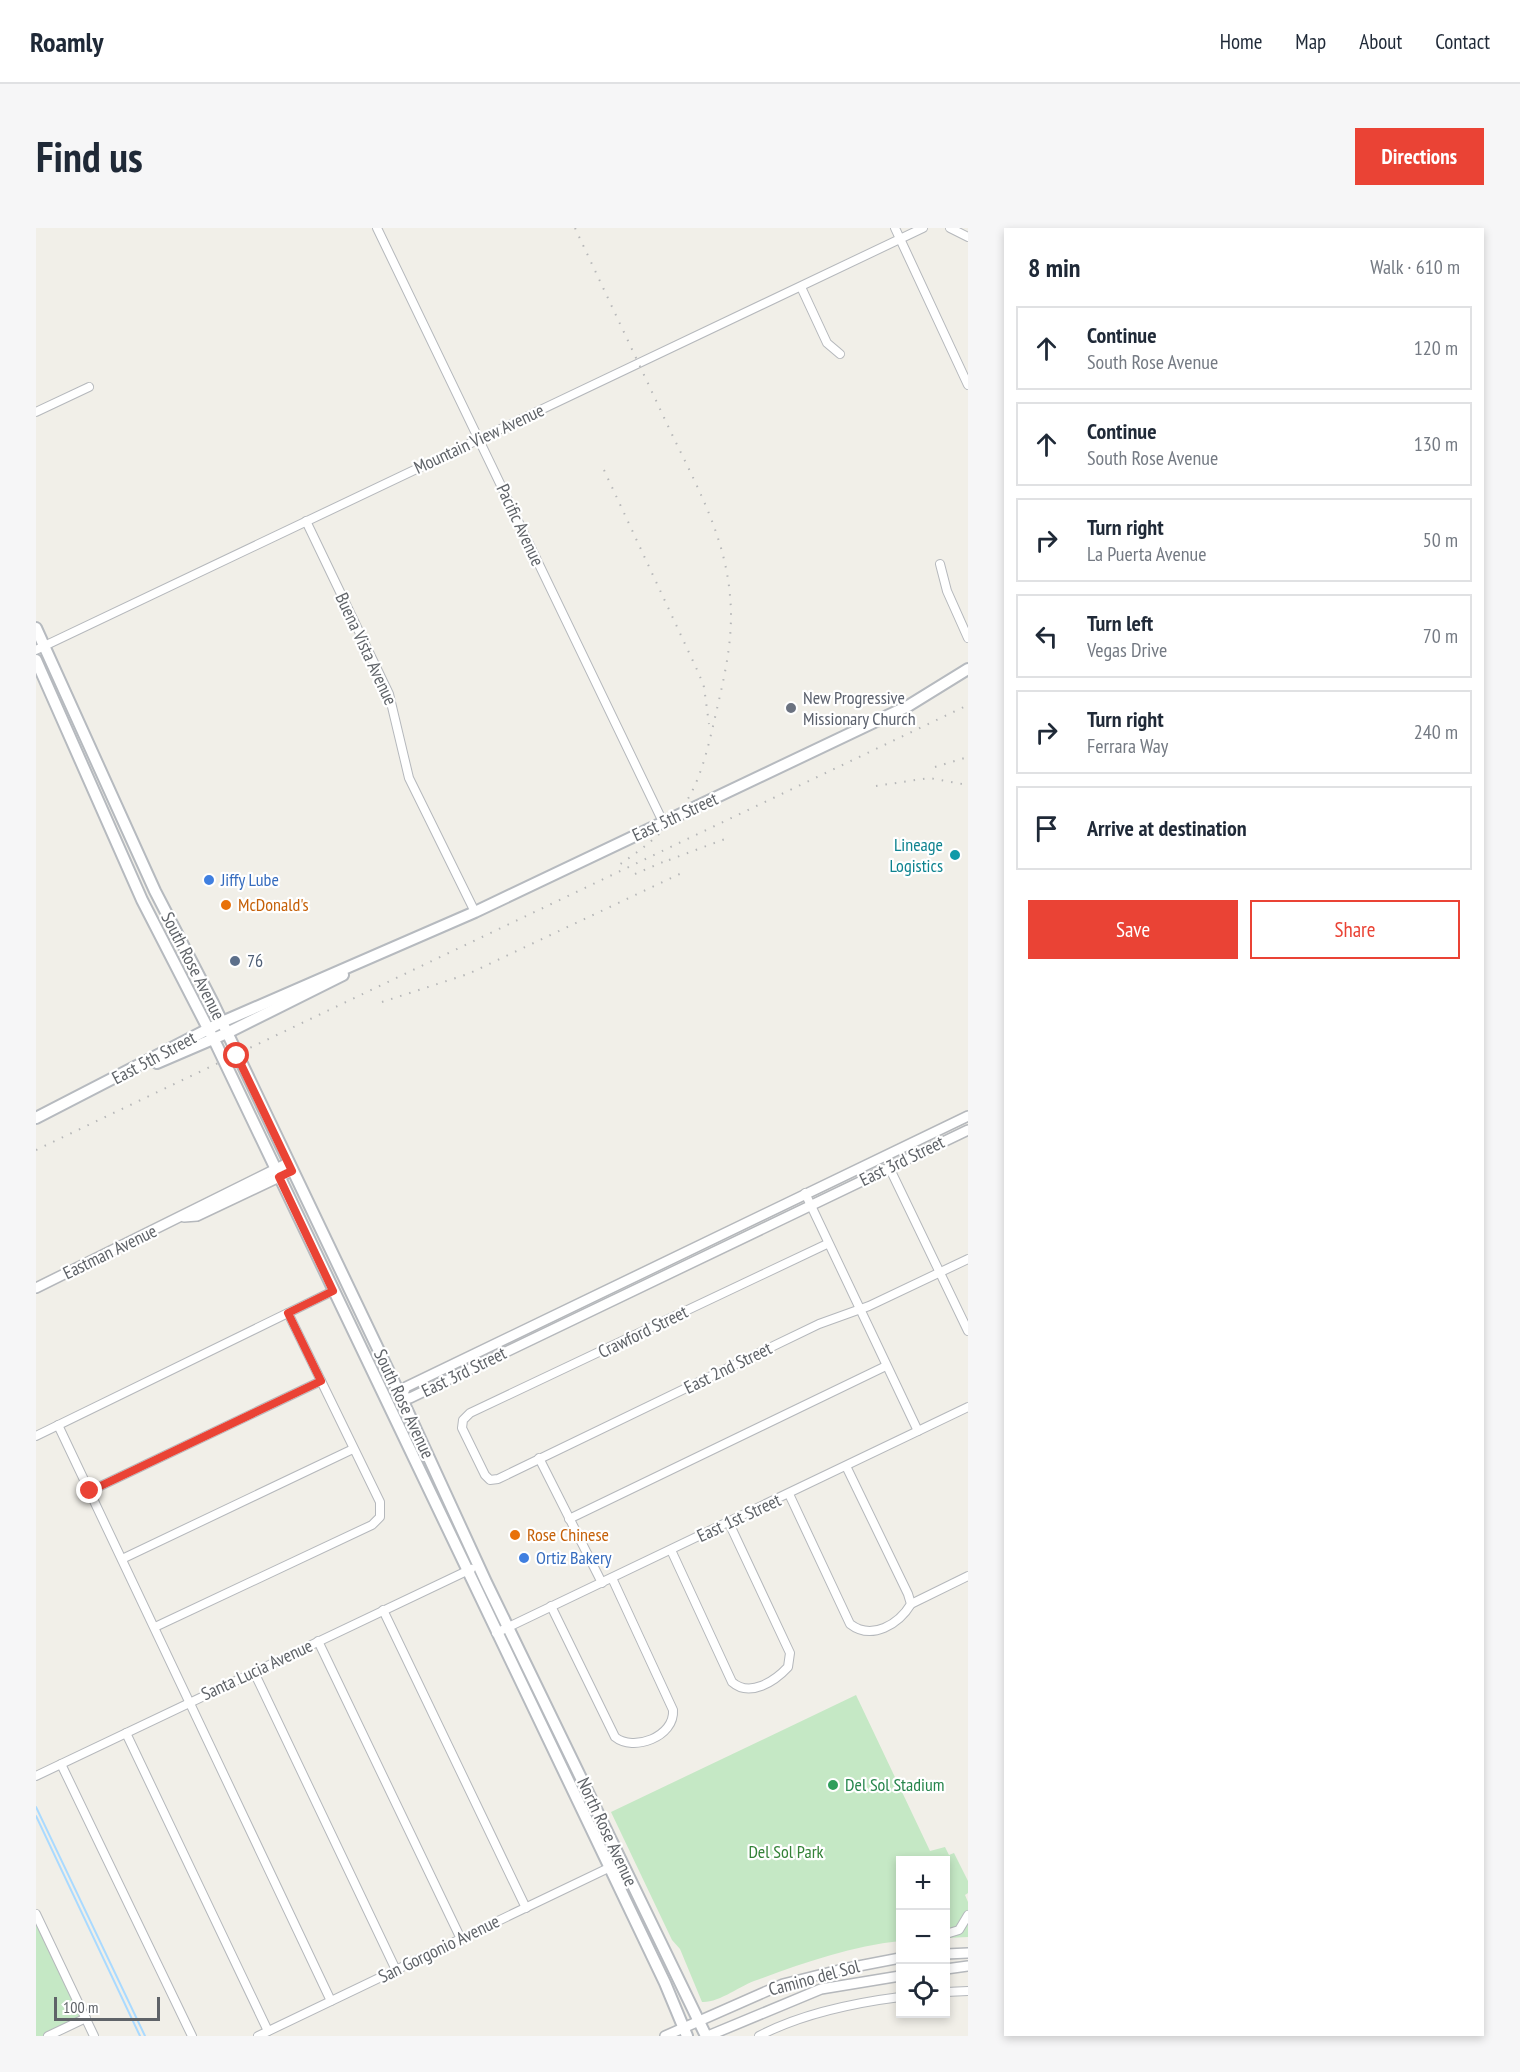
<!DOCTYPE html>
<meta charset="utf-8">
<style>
:root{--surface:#fff;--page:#f6f6f7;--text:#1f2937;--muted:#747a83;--line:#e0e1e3;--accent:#ea4335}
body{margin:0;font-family:"PT Sans Narrow",sans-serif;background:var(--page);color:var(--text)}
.controls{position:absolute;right:18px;bottom:18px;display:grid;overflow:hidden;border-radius:0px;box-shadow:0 3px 9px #0003}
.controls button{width:54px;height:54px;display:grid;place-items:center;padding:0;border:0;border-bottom:2px solid var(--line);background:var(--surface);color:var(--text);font:30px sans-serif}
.scale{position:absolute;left:18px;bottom:15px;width:106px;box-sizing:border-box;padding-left:6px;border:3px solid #5f6368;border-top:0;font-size:16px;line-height:21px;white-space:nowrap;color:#5f6368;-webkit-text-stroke:4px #fff;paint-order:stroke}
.stop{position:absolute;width:18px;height:18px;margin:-14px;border:4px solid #ea4335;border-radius:50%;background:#fff}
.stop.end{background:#ea4335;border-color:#fff;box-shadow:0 2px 6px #0008}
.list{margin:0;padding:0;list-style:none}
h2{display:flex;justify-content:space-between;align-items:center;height:78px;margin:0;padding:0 24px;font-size:26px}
h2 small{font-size:20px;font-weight:400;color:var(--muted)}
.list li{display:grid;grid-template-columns:39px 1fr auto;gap:18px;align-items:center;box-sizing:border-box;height:84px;margin:0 12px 12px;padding:0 12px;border:2px solid var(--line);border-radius:0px}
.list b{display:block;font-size:22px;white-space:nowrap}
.list p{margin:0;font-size:20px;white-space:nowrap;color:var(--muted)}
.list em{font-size:20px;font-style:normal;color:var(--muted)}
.actions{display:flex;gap:12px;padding:18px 24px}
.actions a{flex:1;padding:14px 0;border:2px solid var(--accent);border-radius:0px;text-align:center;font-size:21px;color:var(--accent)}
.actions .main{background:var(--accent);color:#fff}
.icon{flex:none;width:33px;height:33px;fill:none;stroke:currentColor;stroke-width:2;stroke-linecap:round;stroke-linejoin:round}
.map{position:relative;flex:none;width:932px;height:1808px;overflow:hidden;border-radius:0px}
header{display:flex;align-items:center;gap:36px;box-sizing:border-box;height:84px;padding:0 30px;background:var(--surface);border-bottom:2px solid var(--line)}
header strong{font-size:28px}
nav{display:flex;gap:33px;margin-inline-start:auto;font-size:21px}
.intro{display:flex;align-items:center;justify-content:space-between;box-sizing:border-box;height:144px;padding:0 36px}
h1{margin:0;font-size:42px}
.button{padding:15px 27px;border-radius:0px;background:var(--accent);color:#fff;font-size:21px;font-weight:700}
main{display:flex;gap:36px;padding:0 36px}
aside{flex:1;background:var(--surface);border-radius:0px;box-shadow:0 3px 9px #0003}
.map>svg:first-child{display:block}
</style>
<header>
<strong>Roamly</strong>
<nav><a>Home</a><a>Map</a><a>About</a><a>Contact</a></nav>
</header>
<div class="intro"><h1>Find us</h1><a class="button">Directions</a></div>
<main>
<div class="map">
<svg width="932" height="1808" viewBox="0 0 932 1808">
<rect width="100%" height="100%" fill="#f1efe8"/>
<g fill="#c5e8c5">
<path d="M820 1467 894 1623 909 1619 913 1627 918 1625 932 1653V1665L929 1667 932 1674V1709L910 1710V1632H864V1713C816 1718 767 1735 721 1752 705 1757 683 1775 666 1774L644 1721 636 1712 575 1584Z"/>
<path d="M0 1686 50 1790 12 1808H0Z"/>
</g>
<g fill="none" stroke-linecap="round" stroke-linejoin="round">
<g stroke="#aadaff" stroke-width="2">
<path d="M0 1579 109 1808"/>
<path d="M0 1588 104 1808"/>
</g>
<defs>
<g id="minor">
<path d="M341 0 627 594"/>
<path d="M859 0 932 157"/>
<path d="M914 0 932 9"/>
<path d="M765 59 791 115 804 126"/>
<path d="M0 184 53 159"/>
<path d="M270 293 353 466 373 550 439 684"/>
<path d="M904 336 911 363 932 410"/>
<path d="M0 422 887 0"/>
<path d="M853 939 932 1103"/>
<path d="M769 965 882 1203"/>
<path d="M791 1016 434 1185 427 1192 426 1200 449 1247 454 1252 462 1251 783 1096 833 1078 932 1031"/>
<path d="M22 1197 295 1773"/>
<path d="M0 1208 297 1063"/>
<path d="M503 1230 566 1355"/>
<path d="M54 1263 285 1153"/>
<path d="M753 1266 814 1396C836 1413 863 1396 875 1376L872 1366 810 1238"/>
<path d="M533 1291 850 1138"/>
<path d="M635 1322 696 1454C714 1470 739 1453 752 1439L754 1425 693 1295"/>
<path d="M86 1331 317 1221"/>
<path d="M875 1376 932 1348"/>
<path d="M515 1378 579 1509C597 1524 639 1509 637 1482L576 1350"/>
<path d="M347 1382 490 1680"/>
<path d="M119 1399 336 1297 344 1289V1274L252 1085"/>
<path d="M460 1405 932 1179"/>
<path d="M282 1413 425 1711"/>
<path d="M218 1444 360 1742"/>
<path d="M90 1505 232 1803"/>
<path d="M25 1536 156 1808"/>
<path d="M0 1548 435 1341"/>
<path d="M0 1686 58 1808"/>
<path d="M910 1706 923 1702 932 1687"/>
<path d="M910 1764 932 1763"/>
<path d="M12 1808 50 1790"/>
<path d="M222 1808 585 1634"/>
<path d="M723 1808C765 1786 817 1775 864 1769"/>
</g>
<g id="tertiary">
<path d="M148 989 161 988 256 943"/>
<path d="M0 1060 252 935"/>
<path d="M365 1169 370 1159 932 888"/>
<path d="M365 1169 374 1170 932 902"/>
<path d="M910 1726 932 1725"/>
<path d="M910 1741 932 1738"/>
<path d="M629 1808 747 1756 807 1741 864 1730"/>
<path d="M672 1808 785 1761 864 1748"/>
</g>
<g id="secondary">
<path d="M0 400 119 663 177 775 365 1169 450 1354 670 1808"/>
<path d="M0 432 106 672 181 818 629 1755 651 1808"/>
<path d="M121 835 191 805 307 747"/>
<path d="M0 890 186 794 439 684 872 478 932 441"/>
</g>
</defs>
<use href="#minor" stroke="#b5b8bc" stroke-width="10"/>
<use href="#tertiary" stroke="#b5b8bc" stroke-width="12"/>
<use href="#secondary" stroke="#b6babf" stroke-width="14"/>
<use href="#minor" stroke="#fff" stroke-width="8"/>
<use href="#tertiary" stroke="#fff" stroke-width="9"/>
<use href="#secondary" stroke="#fff" stroke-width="10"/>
<g stroke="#b6b7b8" stroke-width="2" stroke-dasharray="1.5 8" stroke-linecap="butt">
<path d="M539 0C570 66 601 132 632 198 658 253 689 306 694 368 698 408 689 446 680 485 662 566 651 591 580 639"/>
<path d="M568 242 663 446 668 459 673 496"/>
<path d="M899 539 932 529"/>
<path d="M840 558 893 550 932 557"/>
<path d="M633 632 689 611"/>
<path d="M599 646 627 634"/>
<path d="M346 774 432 746 650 643"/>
<path d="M0 922 932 477"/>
</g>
</g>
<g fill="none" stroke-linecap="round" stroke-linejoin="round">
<path stroke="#ea4335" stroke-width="8" d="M54 1263 285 1153 252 1085 297 1063 243 949 256 943 201 828"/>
</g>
<circle fill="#6b7280" stroke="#fff" stroke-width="2" cx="755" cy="480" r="6"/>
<circle fill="#0f9aa8" stroke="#fff" stroke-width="2" cx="919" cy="627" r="6"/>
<g fill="#3f7fe0" stroke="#fff" stroke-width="2">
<circle cx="173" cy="652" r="6"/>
<circle cx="488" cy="1330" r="6"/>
</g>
<g fill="#e8710a" stroke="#fff" stroke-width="2">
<circle cx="190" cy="677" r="6"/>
<circle cx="479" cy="1307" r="6"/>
</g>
<circle fill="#5c6f8a" stroke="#fff" stroke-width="2" cx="199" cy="733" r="6"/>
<circle fill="#2e9e5b" stroke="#fff" stroke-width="2" cx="797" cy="1557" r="6"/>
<g text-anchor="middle" stroke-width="4.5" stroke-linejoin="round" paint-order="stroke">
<g font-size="18" fill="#5f6368" stroke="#fff">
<text transform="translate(443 211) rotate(-25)" y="6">Mountain View Avenue</text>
<text transform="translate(484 297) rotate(65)" y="6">Pacific Avenue</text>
<text transform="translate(330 421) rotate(65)" y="6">Buena Vista Avenue</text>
<text transform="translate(639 589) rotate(-25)" y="6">East 5th Street</text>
<text transform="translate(157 738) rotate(63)" y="6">South Rose Avenue</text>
<text transform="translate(118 830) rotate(-28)" y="6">East 5th Street</text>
<text transform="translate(866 933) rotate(-26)" y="6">East 3rd Street</text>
<text transform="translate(74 1024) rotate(-26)" y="6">Eastman Avenue</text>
<text transform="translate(607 1104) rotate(-26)" y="6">Crawford Street</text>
<text transform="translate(692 1140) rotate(-26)" y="6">East 2nd Street</text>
<text transform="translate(428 1144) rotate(-26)" y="6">East 3rd Street</text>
<text transform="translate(368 1176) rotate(65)" y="6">South Rose Avenue</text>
<text transform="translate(703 1290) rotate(-25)" y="6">East 1st Street</text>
<text transform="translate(221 1442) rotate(-25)" y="6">Santa Lucia Avenue</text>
<text transform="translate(571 1604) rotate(65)" y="6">North Rose Avenue</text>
<text transform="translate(403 1721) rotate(-26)" y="6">San Gorgonio Avenue</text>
<text transform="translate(778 1750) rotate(-15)" y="6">Camino del Sol</text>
</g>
<g font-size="18" fill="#5b616d" stroke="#fff" text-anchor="start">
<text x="767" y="476">New Progressive<tspan x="767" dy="21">Missionary Church</tspan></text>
</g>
<g font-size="18" fill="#0d838f" stroke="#fff" text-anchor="end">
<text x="907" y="623">Lineage<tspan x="907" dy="21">Logistics</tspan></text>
</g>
<g font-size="18" fill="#366cbe" stroke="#fff" text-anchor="start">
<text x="185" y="658">Jiffy Lube</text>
<text x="500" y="1336">Ortiz Bakery</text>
</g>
<g font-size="18" fill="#c56008" stroke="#fff" text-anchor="start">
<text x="202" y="683">McDonald's</text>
<text x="491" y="1313">Rose Chinese</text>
</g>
<g font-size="18" fill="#4e5e75" stroke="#fff" text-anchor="start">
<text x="211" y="739">76</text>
</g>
<g font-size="18" fill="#27864d" stroke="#fff" text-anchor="start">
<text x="809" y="1563">Del Sol Stadium</text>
</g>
<g font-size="18" fill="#348238" stroke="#fff">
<text x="750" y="1630">Del Sol Park</text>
</g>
</g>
</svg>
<div class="controls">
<button>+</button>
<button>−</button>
<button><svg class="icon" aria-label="locate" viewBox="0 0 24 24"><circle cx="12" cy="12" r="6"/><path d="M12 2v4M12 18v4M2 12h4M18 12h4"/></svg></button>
</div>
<div class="scale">100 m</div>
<div class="stop" style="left:201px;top:828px"></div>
<div class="stop end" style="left:54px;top:1263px"></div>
</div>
<aside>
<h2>8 min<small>Walk · 610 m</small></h2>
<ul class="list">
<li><svg class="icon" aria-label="ahead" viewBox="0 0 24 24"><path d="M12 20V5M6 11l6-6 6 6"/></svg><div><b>Continue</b><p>South Rose Avenue</p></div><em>120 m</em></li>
<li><svg class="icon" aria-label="ahead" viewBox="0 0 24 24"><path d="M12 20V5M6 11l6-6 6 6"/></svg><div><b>Continue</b><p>South Rose Avenue</p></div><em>130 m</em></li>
<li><svg class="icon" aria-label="right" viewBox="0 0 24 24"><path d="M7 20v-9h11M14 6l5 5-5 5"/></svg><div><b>Turn right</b><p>La Puerta Avenue</p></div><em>50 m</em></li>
<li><svg class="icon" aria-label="left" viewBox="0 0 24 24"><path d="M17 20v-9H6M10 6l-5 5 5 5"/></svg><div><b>Turn left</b><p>Vegas Drive</p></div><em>70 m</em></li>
<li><svg class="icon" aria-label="right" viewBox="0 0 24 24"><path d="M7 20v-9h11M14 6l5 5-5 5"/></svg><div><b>Turn right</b><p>Ferrara Way</p></div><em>240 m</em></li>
<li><svg class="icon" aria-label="arrive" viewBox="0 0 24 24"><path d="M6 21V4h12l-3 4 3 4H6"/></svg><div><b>Arrive at destination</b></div></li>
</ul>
<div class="actions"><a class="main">Save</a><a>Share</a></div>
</aside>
</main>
